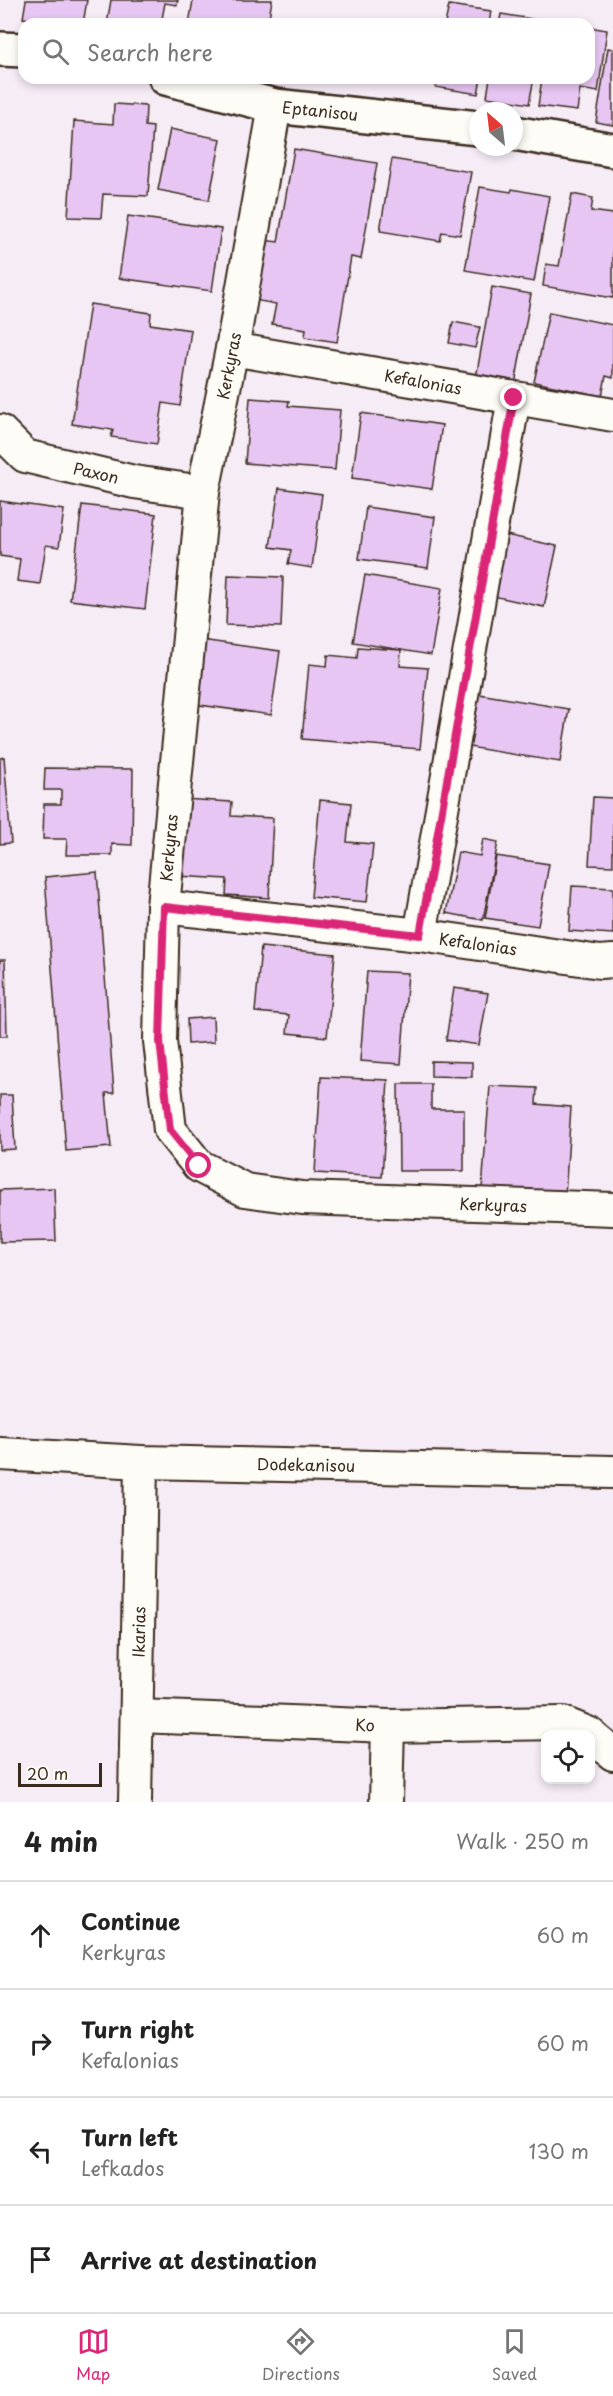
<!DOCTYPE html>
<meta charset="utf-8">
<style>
:root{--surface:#fff;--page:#f6f6f6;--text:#222;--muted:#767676;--line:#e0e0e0;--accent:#db2777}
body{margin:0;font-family:"Playpen Sans",sans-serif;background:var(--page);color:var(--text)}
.controls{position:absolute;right:18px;bottom:18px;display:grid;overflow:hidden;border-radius:12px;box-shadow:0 3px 9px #0003}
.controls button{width:54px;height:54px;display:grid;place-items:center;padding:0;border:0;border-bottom:2px solid var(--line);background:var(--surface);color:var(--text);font:30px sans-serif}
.compass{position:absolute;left:469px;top:102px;width:54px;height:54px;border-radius:50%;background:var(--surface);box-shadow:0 3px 9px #0003;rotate:332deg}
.scale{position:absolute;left:18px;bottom:15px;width:84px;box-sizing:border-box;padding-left:6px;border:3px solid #3b2a1e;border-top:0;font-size:16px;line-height:21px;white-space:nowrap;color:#3b2a1e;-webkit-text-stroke:4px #fdfcf7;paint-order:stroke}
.stop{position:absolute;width:18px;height:18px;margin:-14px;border:4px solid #db2777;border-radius:50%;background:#fff}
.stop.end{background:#db2777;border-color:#fff;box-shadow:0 2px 6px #0008}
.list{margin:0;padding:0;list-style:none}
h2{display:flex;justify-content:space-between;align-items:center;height:78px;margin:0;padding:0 24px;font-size:26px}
h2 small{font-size:20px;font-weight:400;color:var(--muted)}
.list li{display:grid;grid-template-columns:39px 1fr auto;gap:18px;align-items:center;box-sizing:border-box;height:108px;padding:0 24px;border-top:2px solid var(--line)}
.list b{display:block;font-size:22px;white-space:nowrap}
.list p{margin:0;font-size:20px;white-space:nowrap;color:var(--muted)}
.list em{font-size:20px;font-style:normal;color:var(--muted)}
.icon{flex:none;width:33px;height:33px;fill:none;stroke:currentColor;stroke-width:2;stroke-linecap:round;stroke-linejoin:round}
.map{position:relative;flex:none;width:613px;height:1802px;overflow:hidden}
.search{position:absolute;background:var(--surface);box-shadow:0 3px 9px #0003;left:18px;right:18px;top:18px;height:66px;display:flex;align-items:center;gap:15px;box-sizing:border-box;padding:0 21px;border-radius:18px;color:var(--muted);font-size:22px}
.sheet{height:510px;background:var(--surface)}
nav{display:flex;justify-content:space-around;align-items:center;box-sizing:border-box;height:84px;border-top:2px solid var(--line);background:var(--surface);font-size:16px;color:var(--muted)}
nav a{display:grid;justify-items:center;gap:3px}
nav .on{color:var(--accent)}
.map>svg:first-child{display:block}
</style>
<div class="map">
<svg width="613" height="1802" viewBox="0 0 613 1802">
<rect width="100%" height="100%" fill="#f6ecf6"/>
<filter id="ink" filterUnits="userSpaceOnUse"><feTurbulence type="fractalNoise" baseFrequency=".0167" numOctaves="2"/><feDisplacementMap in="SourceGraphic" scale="12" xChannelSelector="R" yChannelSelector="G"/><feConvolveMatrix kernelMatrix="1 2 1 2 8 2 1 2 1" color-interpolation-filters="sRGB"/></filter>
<g filter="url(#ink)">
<g fill="#e7c6f3" stroke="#3b2a1e" stroke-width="1.5">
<path d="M26 0H87L83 24H62L23 18Z"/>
<path d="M111 0H178L177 5 165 3 161 24H107Z"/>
<path d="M193 0H272L268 24H189Z"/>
<path d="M449 5 491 11 489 24H445Z"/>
<path d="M501 14 544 21 543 24H499Z"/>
<path d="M589 27 607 30 598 92 580 89 577 111 538 106 542 78H589Z"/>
<path d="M608 48 613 49V125L596 122Z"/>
<path d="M437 78H481L478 94 435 87Z"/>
<path d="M490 78H534L529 104 487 97Z"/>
<path d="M114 104 146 106 145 126 153 127 148 196 103 194 101 218 68 217 74 121 113 124Z"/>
<path d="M170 129 221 139 209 200 158 190Z"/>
<path d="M294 149 377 163 361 259 351 257 337 342 305 337 306 329 272 324 276 304 254 300 264 240 278 242Z"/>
<path d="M392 159 471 172 460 235 442 232 440 241 380 231Z"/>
<path d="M480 187 511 192 512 189 549 196 534 282 465 270Z"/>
<path d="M572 194 593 198 591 211 613 214V298L543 286 546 264 559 266Z"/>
<path d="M128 216 221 229 212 291 119 278Z"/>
<path d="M492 287 531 294 515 385 476 378Z"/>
<path d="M90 304 151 313 150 324 191 330 180 406 163 403 157 444 111 437 113 430 72 424Z"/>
<path d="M549 312 613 325V378L606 376 602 396 534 382Z"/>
<path d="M453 322 480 327 475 348 449 343Z"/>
<path d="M250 398 289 401 288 406 340 410 335 470 245 463Z"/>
<path d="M361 413 442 425 432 489 352 478Z"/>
<path d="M279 488 322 494 312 568 288 564 291 550 270 547Z"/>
<path d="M0 501 64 510 59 547 46 545 40 584 17 581 20 559 0 556Z"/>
<path d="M82 505 156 514 145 609 70 600Z"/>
<path d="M366 507 435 517 428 568 359 559Z"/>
<path d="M506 535 557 546 544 607 493 596Z"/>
<path d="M228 575 283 577 281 627 226 625Z"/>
<path d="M365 575 442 588 431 655 353 642Z"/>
<path d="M201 640 280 651 271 715 193 704Z"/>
<path d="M358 647 401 650 400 666 428 668 420 749 302 739 309 664 327 666 328 655 357 658Z"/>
<path d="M479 694 569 709 560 762 469 747Z"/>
<path d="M4 757 11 843 0 844V758Z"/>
<path d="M45 768 133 769 132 845 112 844V855H66L67 839H43L44 804H61V790H44Z"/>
<path d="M593 797 613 798V866L589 865Z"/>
<path d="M182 799 232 802 231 816 273 818 269 898 226 895 227 879 178 876Z"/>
<path d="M320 800 351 803 347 842 373 844 367 902 311 897Z"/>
<path d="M483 839 498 842 483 920 446 913 458 852 480 856Z"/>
<path d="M496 856 549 864 538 926 485 918Z"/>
<path d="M97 872 114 1093H106L111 1147 66 1151 45 877Z"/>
<path d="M572 886 613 888V934L569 931Z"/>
<path d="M261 947 335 954 327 1037 287 1033 289 1015 255 1012Z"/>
<path d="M0 960H5L7 1036H0Z"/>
<path d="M367 971 408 973 401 1064 360 1061Z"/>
<path d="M454 988 488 993 479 1045 446 1040Z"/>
<path d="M213 1017 214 1042 188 1044 187 1019Z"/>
<path d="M431 1061 472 1062V1077L431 1076Z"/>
<path d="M321 1077 388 1080 382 1177 315 1173Z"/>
<path d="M398 1084H431V1109H464V1171H399Z"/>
<path d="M490 1086 537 1088 536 1104 571 1107 565 1196 482 1189Z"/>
<path d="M0 1095H12L15 1149 0 1150Z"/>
<path d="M54 1188 56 1241 0 1242V1190Z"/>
</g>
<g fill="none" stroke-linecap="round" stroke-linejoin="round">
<defs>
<g id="street">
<path d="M275 106 232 349 203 492 163 907 160 1041 170 1130 199 1166 245 1190 302 1198 613 1209"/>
<path d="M232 349 613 415"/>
<path d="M0 431 25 456 134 482 203 492"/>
<path d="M163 907 420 935 600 962 613 961"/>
<path d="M420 935 514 398"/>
<path d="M0 1454 141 1462 613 1472"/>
<path d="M138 1716 388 1726 563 1723 590 1734"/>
<path d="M590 1735 613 1754"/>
<path d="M135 1802 141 1462"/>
<path d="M386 1802 388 1726"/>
</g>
<g id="secondary">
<path d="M0 49 24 50"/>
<path d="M166 78 275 106 478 128"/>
<path d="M514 133 613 150"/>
</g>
</defs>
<use href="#street" stroke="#3b2a1e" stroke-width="36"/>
<use href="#secondary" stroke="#3b2a1e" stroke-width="38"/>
<use href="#street" stroke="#fdfcf7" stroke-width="32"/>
<use href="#secondary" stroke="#fdfcf7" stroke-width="33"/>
</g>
</g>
<g fill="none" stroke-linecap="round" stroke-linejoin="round" filter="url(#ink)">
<path stroke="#db2777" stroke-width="8" d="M199 1166 170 1130 160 1041 164 907 420 935 514 398"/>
</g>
<g text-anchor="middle" stroke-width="4.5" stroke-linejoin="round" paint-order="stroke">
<g font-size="16" fill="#3b2a1e" stroke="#fdfcf7">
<text transform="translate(320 111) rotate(6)" y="6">Eptanisou</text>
<text transform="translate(229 366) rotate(-79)" y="6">Kerkyras</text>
<text transform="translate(423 382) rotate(10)" y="6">Kefalonias</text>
<text transform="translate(96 473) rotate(13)" y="6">Paxon</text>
<text transform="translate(169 848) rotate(-85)" y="6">Kerkyras</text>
<text transform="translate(478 944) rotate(8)" y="6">Kefalonias</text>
<text transform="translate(493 1205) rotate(2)" y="6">Kerkyras</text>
<text transform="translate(306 1465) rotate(1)" y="6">Dodekanisou</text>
<text transform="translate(139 1632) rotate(-89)" y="6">Ikarias</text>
<text transform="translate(365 1725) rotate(2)" y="6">Ko</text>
</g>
</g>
</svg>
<div class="controls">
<button><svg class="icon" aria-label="locate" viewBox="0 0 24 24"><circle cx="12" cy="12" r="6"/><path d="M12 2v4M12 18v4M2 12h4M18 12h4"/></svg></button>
</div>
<svg class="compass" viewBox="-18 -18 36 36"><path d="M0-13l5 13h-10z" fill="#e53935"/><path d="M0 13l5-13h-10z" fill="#767676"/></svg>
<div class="scale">20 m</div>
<div class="stop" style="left:199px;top:1166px"></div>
<div class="stop end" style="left:514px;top:398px"></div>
<div class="search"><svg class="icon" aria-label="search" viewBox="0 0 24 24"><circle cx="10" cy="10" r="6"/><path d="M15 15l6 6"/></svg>Search here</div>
</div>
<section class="sheet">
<h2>4 min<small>Walk · 250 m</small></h2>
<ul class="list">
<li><svg class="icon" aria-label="ahead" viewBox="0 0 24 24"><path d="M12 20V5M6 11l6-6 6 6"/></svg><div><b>Continue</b><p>Kerkyras</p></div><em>60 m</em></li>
<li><svg class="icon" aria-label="right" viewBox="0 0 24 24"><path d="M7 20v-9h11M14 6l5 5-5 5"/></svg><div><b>Turn right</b><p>Kefalonias</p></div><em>60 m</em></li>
<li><svg class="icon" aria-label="left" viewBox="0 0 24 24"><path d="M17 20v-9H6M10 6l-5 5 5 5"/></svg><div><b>Turn left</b><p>Lefkados</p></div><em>130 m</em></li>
<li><svg class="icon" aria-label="arrive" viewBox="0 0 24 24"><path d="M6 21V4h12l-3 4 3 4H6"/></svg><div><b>Arrive at destination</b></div></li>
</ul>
</section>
<nav>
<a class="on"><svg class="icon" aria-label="map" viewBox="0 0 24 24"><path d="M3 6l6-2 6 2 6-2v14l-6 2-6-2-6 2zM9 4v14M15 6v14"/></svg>Map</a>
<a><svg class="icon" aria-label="directions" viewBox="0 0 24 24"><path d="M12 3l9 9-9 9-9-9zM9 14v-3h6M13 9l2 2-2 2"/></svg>Directions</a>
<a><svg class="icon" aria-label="saved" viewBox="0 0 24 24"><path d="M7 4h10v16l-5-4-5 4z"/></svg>Saved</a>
</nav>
